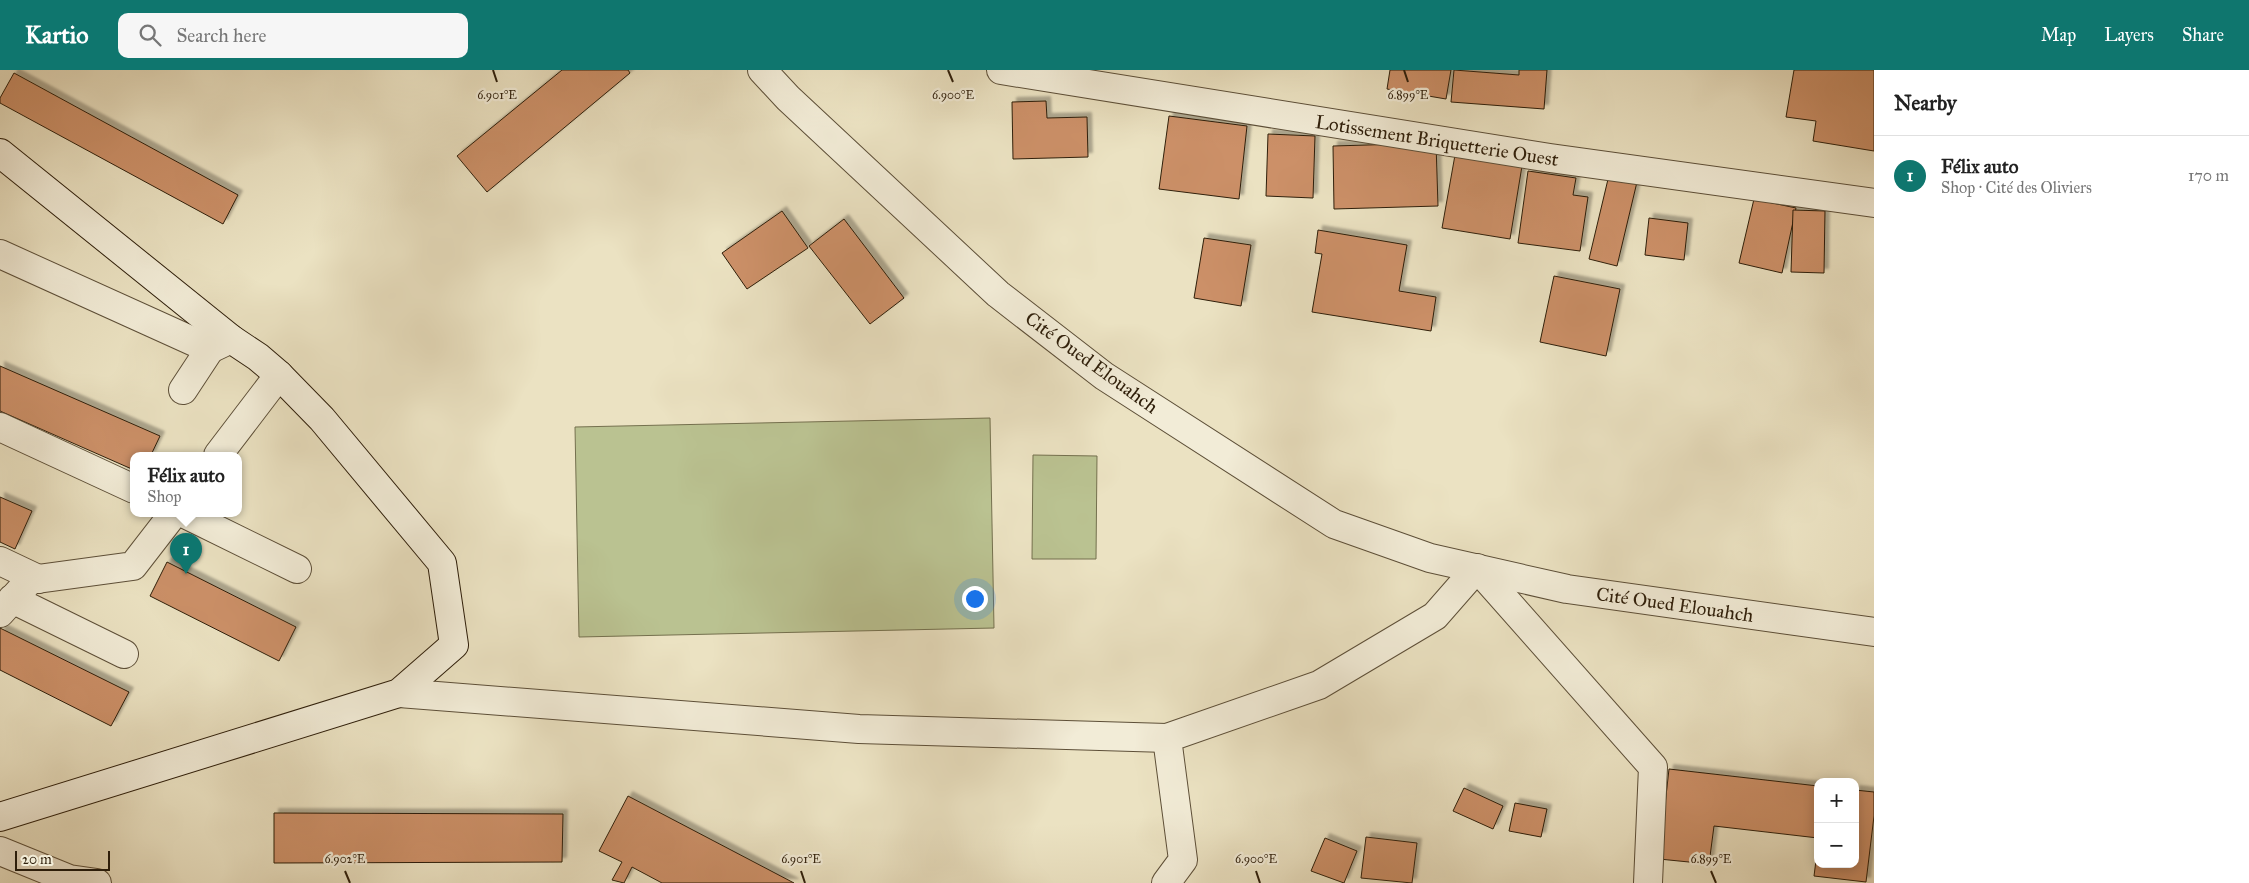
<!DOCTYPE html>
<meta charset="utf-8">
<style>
:root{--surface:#fff;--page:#f6f6f6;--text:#222;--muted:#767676;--line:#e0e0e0;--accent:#0f766e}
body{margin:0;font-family:"IM FELL Great Primer",serif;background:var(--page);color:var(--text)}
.controls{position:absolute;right:15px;bottom:15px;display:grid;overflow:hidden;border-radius:10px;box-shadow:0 2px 12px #0003}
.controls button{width:45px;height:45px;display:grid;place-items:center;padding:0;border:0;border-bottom:1px solid var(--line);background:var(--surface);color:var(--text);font:25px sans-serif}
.scale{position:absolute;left:15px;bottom:12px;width:95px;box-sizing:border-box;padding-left:5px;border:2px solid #2e1e0a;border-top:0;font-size:14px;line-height:18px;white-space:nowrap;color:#2e1e0a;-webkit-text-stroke:4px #f2ecd7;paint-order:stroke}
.you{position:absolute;left:974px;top:528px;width:18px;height:18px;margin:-12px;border:4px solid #fff;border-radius:50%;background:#1a73e8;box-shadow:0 0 0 8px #1a73e833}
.badge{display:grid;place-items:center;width:32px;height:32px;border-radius:50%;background:var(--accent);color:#fff;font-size:16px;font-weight:700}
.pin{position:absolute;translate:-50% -41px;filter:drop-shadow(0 1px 2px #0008)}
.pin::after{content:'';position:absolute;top:26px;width:18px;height:15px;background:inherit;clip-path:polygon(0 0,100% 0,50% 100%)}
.popup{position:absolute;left:130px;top:382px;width:112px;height:65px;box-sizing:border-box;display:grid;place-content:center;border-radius:10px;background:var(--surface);filter:drop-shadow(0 1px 4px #0005);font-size:16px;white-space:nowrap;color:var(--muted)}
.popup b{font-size:19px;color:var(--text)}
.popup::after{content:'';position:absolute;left:50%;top:100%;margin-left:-10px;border:10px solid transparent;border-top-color:var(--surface)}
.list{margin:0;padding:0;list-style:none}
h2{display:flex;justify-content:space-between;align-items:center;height:65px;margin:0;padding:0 20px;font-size:21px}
h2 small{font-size:16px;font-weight:400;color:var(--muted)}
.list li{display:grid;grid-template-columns:32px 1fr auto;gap:15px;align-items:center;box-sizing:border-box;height:80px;padding:0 20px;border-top:1px solid var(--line)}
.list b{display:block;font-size:19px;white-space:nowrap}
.list p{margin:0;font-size:16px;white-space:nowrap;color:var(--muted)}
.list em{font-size:16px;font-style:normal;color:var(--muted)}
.icon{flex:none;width:28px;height:28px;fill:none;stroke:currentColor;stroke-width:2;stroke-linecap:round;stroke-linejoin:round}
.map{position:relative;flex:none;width:1874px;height:813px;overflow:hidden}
header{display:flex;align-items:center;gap:30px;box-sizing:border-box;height:70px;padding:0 25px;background:var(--accent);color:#fff}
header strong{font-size:24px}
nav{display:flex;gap:28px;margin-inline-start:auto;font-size:18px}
.search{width:350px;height:45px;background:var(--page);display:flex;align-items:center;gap:12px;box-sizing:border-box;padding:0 18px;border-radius:10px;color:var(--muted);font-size:19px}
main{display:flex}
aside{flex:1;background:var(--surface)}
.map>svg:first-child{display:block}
</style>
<header>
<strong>Kartio</strong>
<div class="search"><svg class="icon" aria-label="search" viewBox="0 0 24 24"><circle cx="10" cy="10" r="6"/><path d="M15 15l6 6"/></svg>Search here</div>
<nav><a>Map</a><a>Layers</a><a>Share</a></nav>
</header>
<main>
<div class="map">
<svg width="1874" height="813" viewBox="0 0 1874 813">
<defs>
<filter id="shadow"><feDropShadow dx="4.5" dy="-4.5" stdDeviation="1" flood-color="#0004"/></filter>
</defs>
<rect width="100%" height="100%" fill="#ebe2c2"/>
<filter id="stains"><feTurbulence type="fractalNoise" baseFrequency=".004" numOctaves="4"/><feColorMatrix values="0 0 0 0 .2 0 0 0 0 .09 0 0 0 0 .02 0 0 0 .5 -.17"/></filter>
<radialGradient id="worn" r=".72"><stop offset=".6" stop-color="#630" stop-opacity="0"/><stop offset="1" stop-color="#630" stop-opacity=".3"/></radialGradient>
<g fill="#bac291" stroke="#74704e">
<path d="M990 348 994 558 579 567 575 357Z"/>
<path d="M1033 385 1097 386 1096 489H1032Z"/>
</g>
<g fill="#cc9067" stroke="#2e1e0a" filter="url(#shadow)">
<path d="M562 0H628L630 3 487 122 457 86Z"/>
<path d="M1390 0H1451L1446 29 1387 19Z"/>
<path d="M1454 0 1519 5V0H1547L1544 39 1451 32Z"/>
<path d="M1794 0H1874V81L1813 71 1816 51 1786 47Z"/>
<path d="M14 3 238 125 223 154 0 33V28Z"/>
<path d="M1046 31 1047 48 1087 47 1088 87 1013 89 1012 32Z"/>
<path d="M1169 46 1247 56 1239 129 1159 119Z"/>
<path d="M1268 64 1315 66 1313 128 1266 126Z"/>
<path d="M1436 73 1438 136 1334 139 1333 76Z"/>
<path d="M1455 85 1522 96 1510 169 1442 158Z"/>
<path d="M1528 101 1576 108 1573 125 1588 127 1580 181 1518 173Z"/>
<path d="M1609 105 1637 112 1617 196 1589 189Z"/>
<path d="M1754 129 1796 138 1782 203 1739 193Z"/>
<path d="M1793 140 1825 141 1824 203 1791 202Z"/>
<path d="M782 141 808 178 747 219 722 183Z"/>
<path d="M1649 148 1688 153 1684 190 1645 185Z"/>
<path d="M844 149 904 228 870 254 809 176Z"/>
<path d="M1318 160 1407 175 1399 221 1436 227 1431 261 1312 242 1322 184 1315 183Z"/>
<path d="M1204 168 1251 175 1241 236 1194 228Z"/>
<path d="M1554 206 1620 219 1606 286 1540 272Z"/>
<path d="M0 296 160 366 151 385H134V400L0 341Z"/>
<path d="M0 427 32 441 15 479 0 472Z"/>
<path d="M167 492 296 557 279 591 150 526Z"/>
<path d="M0 558 129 622 111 656 0 600Z"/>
<path d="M1669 699 1818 716V768L1714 756 1709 794 1659 789Z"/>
<path d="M1464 718 1503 736 1493 759 1453 741Z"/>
<path d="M1855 720 1874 722V746L1866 812 1814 806 1818 775V794H1855Z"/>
<path d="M628 726 794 813H662L632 797 624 813 612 810 622 792 599 781Z"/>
<path d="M1515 733 1547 739 1541 767 1509 761Z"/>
<path d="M274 743 563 744 562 792 274 793Z"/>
<path d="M1366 767 1417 773 1412 813 1361 808Z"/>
<path d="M1325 768 1357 781 1344 813 1311 801Z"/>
</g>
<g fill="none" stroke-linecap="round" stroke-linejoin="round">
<defs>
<g id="street">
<path d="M762 0 788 28 998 224 1104 306 1334 454 1430 488 1567 519 1874 562"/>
<path d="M1001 0 1550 88 1874 133"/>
<path d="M0 184 210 279 231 269"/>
<path d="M183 320 210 279"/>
<path d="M0 357 134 419"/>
<path d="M218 385 279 305"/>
<path d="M183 443 297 499"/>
<path d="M0 491 38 509"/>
<path d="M12 529 124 584"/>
<path d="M0 543 30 510 133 496 174 443"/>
<path d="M399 623 859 659 1167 668"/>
<path d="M0 781 69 809 97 813"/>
<path d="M1166 813 1183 790 1167 668 1319 615 1435 546 1477 498 1653 697 1648 813"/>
</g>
<path id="secondary" d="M0 83 231 269 258 287 279 305 322 349 442 493 454 575 399 623 0 747"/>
</defs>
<use href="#street" stroke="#5d4f38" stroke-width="30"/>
<use href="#secondary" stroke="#2e1e0a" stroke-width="30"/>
<use href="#street" stroke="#f2ecd7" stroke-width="28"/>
<use href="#secondary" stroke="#f2ecd7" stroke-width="28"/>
</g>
<path fill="none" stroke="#2e1e0a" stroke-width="2" d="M493 0 497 12M948 0 953 12M1404 0 1408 12M345 801 350 813M801 801 805 813M1256 801 1260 813M1711 801 1716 813"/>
<g text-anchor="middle" stroke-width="4.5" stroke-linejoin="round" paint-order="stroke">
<g font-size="19" fill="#2e1e0a" stroke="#f2ecd7">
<text transform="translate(1437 70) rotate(9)" y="7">Lotissement Briquetterie Ouest</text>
<text transform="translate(1092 292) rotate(36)" y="7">Cité Oued Elouahch</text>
<text transform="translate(1675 534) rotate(8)" y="7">Cité Oued Elouahch</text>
</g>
</g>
<g font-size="12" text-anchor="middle" fill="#2e1e0a" stroke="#f2ecd7" stroke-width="4.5" stroke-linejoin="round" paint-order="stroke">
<text x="497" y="29">6.901°E</text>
<text x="953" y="29">6.900°E</text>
<text x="1408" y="29">6.899°E</text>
<text x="345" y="793">6.902°E</text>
<text x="801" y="793">6.901°E</text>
<text x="1256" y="793">6.900°E</text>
<text x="1711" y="793">6.899°E</text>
</g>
<rect width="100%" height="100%" filter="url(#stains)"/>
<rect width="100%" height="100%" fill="url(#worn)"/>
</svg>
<div class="controls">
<button>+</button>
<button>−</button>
</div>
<div class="scale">20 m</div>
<div class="you"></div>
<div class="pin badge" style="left:186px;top:504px">1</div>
<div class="popup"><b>Félix auto</b>Shop</div>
</div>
<aside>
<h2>Nearby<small></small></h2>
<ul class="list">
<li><span class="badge">1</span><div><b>Félix auto</b><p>Shop · Cité des Oliviers</p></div><em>170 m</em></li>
</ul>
</aside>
</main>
